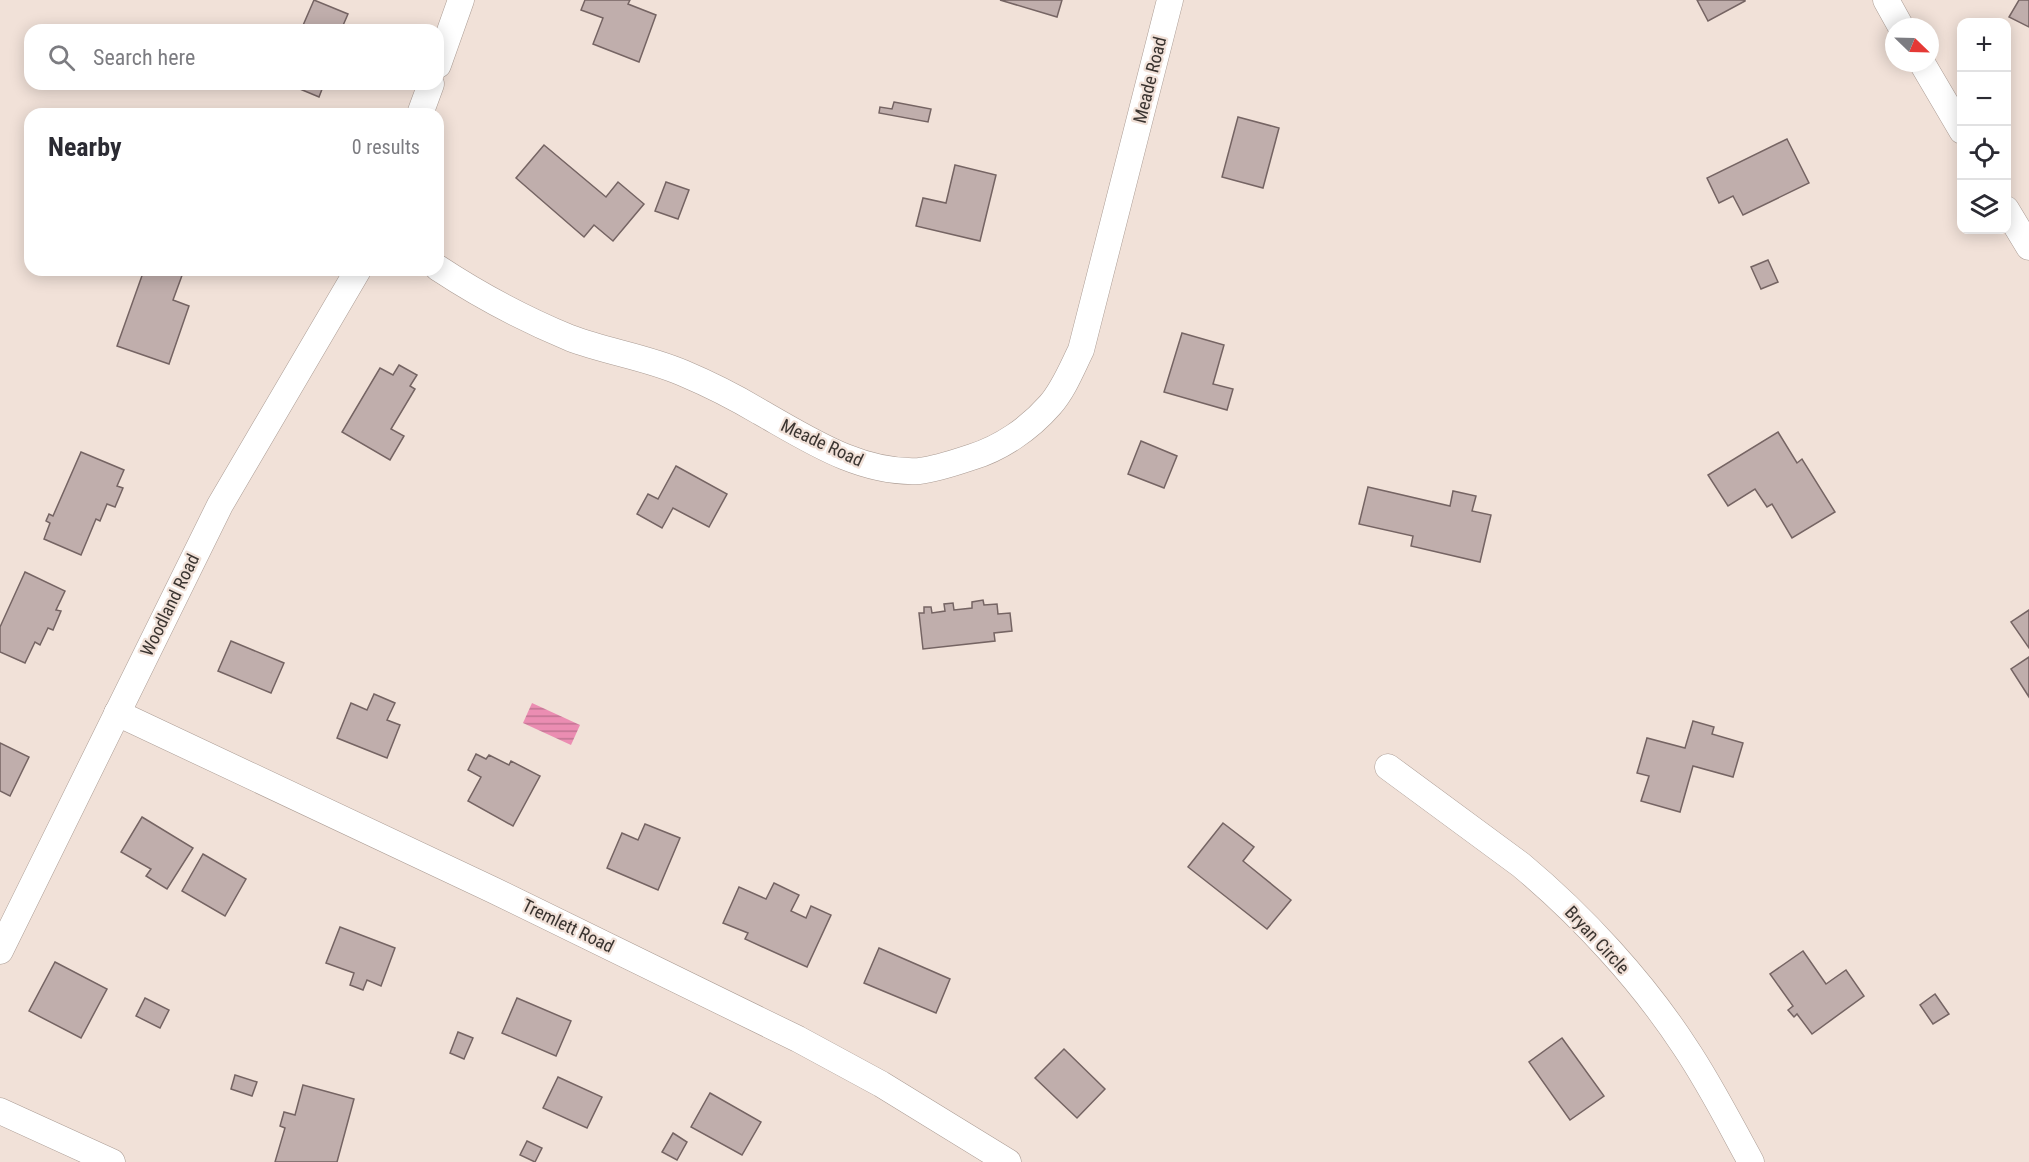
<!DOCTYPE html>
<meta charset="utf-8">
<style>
:root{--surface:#fff;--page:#f7f7f7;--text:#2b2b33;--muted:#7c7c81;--line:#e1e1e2}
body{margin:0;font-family:"Roboto Condensed",sans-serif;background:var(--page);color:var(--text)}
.controls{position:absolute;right:18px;top:18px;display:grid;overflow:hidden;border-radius:12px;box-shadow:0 3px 15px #0003}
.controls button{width:54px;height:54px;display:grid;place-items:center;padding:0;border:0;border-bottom:2px solid var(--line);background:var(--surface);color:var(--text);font:30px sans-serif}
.compass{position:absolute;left:1885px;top:18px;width:54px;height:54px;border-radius:50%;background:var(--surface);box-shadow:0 3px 15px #0003;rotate:113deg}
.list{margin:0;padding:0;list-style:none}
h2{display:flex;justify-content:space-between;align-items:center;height:78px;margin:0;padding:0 24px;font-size:26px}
h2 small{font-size:20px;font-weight:400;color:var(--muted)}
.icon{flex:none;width:33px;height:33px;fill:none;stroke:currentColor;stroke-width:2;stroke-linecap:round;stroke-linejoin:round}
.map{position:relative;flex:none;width:2029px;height:1162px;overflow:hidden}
.search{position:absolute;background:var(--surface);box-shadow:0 3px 15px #0003;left:24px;top:24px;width:420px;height:66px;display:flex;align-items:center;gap:15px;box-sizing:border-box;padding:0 21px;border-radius:18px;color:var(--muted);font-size:22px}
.panel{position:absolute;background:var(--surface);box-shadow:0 3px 15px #0003;left:24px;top:108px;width:420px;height:168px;border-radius:18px}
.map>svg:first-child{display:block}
</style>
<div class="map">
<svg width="2029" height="1162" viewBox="0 0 2029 1162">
<defs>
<pattern id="water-rules" width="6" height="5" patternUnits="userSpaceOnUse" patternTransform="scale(1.5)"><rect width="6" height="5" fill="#eb8db2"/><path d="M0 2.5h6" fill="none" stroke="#bf7491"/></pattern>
</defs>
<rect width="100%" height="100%" fill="#f1e1d8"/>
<path fill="url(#water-rules)" d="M532 703 580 725 571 745 523 723Z"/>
<g fill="#c0aeac" stroke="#756463" stroke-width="1.5">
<path d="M314 0 348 14 341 30H301Z"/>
<path d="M585 0H630L628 4 656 15 639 62 593 44 603 18 581 10Z"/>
<path d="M1000 0H1062L1057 17Z"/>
<path d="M1697 0H1745V1L1708 21Z"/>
<path d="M2019 0H2029V27L2009 17Z"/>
<path d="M288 84H324L319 97Z"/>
<path d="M894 102 931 109 928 122 879 113 880 107 892 109Z"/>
<path d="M1238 117 1279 128 1263 188 1222 177Z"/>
<path d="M1787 139 1809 183 1743 215 1733 196 1719 203 1707 178Z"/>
<path d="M544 145 606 197 618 182 644 204 613 241 594 225 584 237 516 178Z"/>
<path d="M955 165 996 175 980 241 916 226 923 198 946 203Z"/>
<path d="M666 182 689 190 678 219 655 211Z"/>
<path d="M1768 260 1778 282 1761 289 1751 267Z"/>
<path d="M144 270H184L173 300 189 306 169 364 117 346Z"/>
<path d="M1182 333 1224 345 1213 384 1233 389 1227 410 1164 392Z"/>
<path d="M399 365 417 375 410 386 415 389 391 429 404 436 390 460 342 432 380 368 393 375Z"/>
<path d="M1778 432 1797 463 1802 459 1835 512 1792 538 1772 504 1767 507 1755 489 1728 506 1708 475Z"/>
<path d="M1141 441 1177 456 1164 488 1128 474Z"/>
<path d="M81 452 124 470 117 486 123 488 115 507 107 504 100 521 96 519 81 555 44 539 50 523 46 521 49 514 53 516Z"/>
<path d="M676 466 727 494 709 527 673 508 662 528 637 514 648 494 658 499Z"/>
<path d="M1368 487 1450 506 1453 491 1476 496 1472 511 1491 515 1480 562 1411 546 1413 536 1359 524Z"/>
<path d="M25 572 65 591 56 610 61 611 53 630 48 628 40 645 35 642 25 663 0 652V627Z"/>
<path d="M983 600 984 605 997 604 998 614 1010 613 1012 631 994 633 995 641 923 649 919 613H924V607H931L932 613 945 611 944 604 953 603 954 610 972 608V602Z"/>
<path d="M2029 610V648L2011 622Z"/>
<path d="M231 641 284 663 271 693 218 671Z"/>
<path d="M2029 657V697L2011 669Z"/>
<path d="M374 694 395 703 387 720 400 725 387 758 337 738 351 703 367 710Z"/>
<path d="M1693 721 1714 727 1712 734 1743 743 1733 777 1693 766 1680 812 1641 801 1649 776 1637 773 1647 738 1685 748Z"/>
<path d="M0 743 29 757 10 796 0 791Z"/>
<path d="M476 754 486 759 489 755 509 765 511 761 540 776 513 826 468 801 481 777 468 770Z"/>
<path d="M142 817 193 848 167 889 146 876 151 869 121 852Z"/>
<path d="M1223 823 1254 847 1243 861 1291 900 1267 929 1188 867Z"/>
<path d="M645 824 680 838 658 890 607 868 622 833 638 840Z"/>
<path d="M203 854 246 879 225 916 182 891Z"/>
<path d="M774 883 799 895 791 911 806 918 811 906 831 915 807 967 745 939 748 933 723 923 739 887 766 899Z"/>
<path d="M340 927 395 948 381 986 367 980 363 990 350 985 354 973 326 963Z"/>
<path d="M879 948 950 979 936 1013 864 983Z"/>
<path d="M1803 951 1826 984 1846 970 1864 996 1812 1034 1797 1014 1794 1017 1788 1010 1793 1006 1770 974Z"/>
<path d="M55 962 107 989 81 1038 29 1011Z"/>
<path d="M1935 994 1949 1014 1933 1024 1920 1005Z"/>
<path d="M145 998 169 1010 160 1028 136 1016Z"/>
<path d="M517 998 571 1021 556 1056 502 1033Z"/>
<path d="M458 1032 473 1038 464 1059 450 1053Z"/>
<path d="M1562 1038 1604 1096 1570 1120 1529 1062Z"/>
<path d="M1064 1049 1105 1089 1077 1118 1035 1078Z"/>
<path d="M235 1075 257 1082 252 1096 231 1089Z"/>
<path d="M558 1077 602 1097 587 1128 543 1108Z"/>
<path d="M303 1085 354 1099 337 1162H275L285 1128 280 1126 284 1112 295 1115Z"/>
<path d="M710 1093 761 1122 742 1155 691 1127Z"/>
<path d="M673 1133 687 1142 677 1160 662 1152Z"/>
<path d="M527 1141 542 1148 535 1162 520 1155Z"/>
</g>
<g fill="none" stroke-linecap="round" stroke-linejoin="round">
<defs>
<g id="street">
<path d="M1886 0 1901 27"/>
<path d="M1922 63 1962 131"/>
<path d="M438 65 461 0"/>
<path d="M420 114 431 84"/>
<path d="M2006 209 2029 247"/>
<path d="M438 268C479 295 524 319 570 338 607 352 646 357 683 373 709 384 735 397 760 412 808 439 860 474 919 471 937 469 954 463 972 457 1001 448 1029 429 1050 405 1064 389 1072 368 1081 350L1170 0"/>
<path d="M117 713 493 890 798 1039 881 1084 1008 1162"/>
<path d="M1388 767 1521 865C1582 916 1642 981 1685 1047 1710 1084 1730 1124 1751 1162"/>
<path d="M0 951 220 505 358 270"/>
<path d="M0 1111 112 1162"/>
</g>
</defs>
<use href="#street" stroke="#ab9c94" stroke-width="27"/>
<use href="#street" stroke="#fff" stroke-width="26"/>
</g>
<g text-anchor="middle" stroke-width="4.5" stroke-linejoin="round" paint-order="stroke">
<g font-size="18" fill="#3a3430" stroke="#f1e1d8">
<text transform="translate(1150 80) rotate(-76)" y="6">Meade Road</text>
<text transform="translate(822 443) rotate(25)" y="6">Meade Road</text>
<text transform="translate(170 605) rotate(-64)" y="6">Woodland Road</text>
<text transform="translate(568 926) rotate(26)" y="6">Tremlett Road</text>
<text transform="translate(1597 940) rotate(47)" y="6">Bryan Circle</text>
</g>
</g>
</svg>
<div class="controls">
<button>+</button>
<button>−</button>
<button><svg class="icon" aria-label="locate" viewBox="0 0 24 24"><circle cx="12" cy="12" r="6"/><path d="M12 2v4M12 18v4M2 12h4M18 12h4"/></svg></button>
<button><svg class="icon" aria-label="layers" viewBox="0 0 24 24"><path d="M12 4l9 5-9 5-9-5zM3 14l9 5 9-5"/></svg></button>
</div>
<svg class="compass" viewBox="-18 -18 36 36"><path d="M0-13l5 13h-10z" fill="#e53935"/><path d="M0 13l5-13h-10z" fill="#7c7c81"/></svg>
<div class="search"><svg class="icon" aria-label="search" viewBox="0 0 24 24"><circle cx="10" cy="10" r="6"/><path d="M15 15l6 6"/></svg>Search here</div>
<section class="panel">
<h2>Nearby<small>0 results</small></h2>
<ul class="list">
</ul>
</section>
</div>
